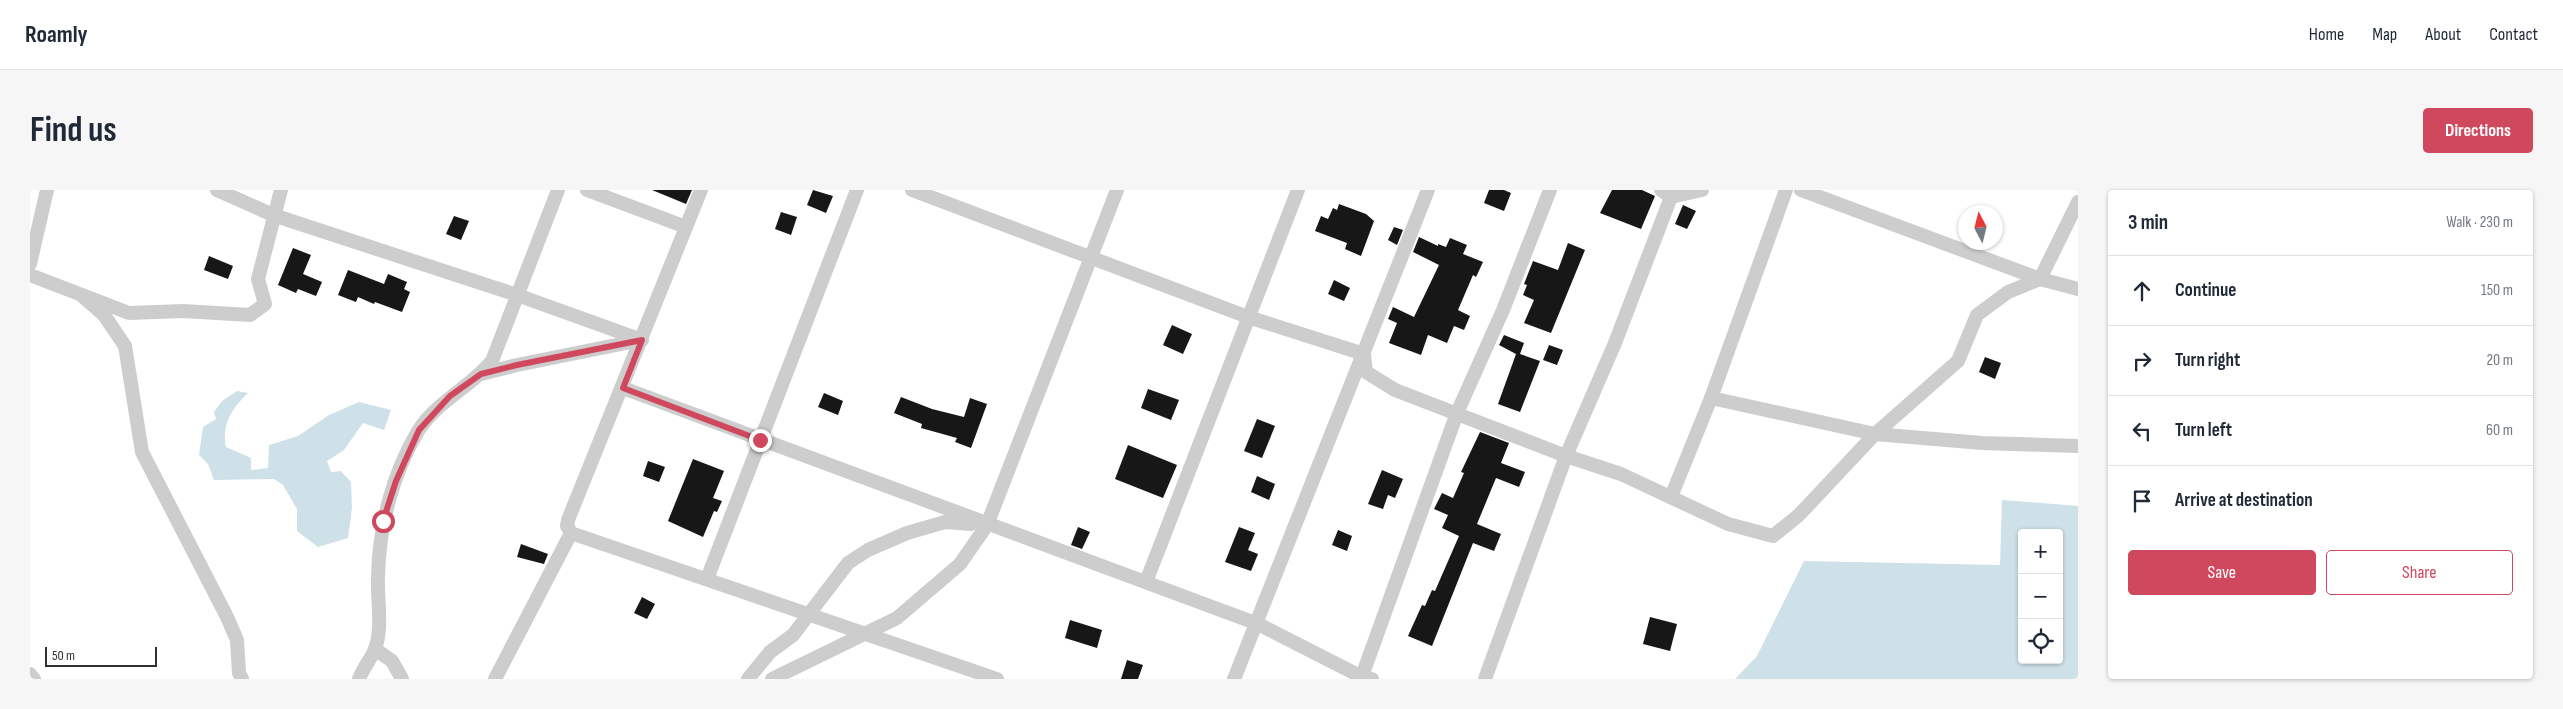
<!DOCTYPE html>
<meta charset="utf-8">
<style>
:root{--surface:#fff;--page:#f6f6f7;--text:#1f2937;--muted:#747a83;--line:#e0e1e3;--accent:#d0485e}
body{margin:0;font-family:"Sofia Sans Condensed",sans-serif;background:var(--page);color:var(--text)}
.controls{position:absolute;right:15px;bottom:15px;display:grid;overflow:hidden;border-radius:5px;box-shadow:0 1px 4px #0004}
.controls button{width:45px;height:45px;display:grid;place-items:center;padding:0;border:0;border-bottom:1px solid var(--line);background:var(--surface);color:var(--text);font:25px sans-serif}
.compass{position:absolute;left:1928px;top:15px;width:45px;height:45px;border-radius:50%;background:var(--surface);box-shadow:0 1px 4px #0004;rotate:353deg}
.scale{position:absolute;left:15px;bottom:12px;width:112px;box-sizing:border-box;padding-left:5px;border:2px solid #303030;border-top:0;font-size:14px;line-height:18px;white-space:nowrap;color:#303030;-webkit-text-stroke:4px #fff;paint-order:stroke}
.stop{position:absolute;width:15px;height:15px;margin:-11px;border:4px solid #d0485e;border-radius:50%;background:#fff}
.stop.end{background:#d0485e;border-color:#fff;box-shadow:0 1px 5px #0008}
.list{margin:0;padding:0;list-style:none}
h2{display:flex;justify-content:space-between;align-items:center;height:65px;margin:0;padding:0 20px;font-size:21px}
h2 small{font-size:16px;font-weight:400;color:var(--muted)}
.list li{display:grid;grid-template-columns:32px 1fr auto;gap:15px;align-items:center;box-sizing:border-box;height:70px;padding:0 20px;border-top:1px solid var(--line)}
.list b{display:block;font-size:19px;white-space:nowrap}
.list em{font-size:16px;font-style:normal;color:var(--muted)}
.actions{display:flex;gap:10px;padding:15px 20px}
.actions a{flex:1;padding:11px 0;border:1px solid var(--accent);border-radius:5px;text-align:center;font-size:18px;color:var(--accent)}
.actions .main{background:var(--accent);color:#fff}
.icon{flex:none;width:28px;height:28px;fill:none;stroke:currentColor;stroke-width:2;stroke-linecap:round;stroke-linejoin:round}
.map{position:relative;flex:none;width:2048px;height:489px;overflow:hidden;border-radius:5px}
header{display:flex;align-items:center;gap:30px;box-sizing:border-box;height:70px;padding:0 25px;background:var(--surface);border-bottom:1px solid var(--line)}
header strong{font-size:24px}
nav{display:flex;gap:28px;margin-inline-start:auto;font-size:18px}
.intro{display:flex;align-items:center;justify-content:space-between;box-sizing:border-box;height:120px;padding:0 30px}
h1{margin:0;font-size:35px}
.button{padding:12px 22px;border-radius:5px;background:var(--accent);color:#fff;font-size:18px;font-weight:700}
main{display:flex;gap:30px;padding:0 30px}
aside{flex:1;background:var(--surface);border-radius:5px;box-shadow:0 1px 4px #0004}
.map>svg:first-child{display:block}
</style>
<header>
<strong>Roamly</strong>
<nav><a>Home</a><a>Map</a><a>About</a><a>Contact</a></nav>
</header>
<div class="intro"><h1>Find us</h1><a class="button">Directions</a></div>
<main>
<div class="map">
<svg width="2048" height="489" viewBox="0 0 2048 489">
<rect width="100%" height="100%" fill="#fff"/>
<g fill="#cee0e8" fill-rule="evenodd">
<path d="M207 201 218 203C202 218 191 235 196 257L221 268V280L238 278 239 255 268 246 299 225 329 212 361 220 354 240 333 233 314 260 297 271 301 282 311 281 321 292 322 318 318 348 288 357 267 341V319L253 295 244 289 184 290 178 274 169 265 173 237 186 229 184 222 192 211Z"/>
<path d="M1972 310 2048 316V489H1705L1727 466 1774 371 1970 375ZM1992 343H2029V470H1992Z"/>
</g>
<g fill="#171717">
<path d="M622 0H662L656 14Z"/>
<path d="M783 0 803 6 796 23 777 15Z"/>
<path d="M1459 0H1474L1481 3 1474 21 1454 13Z"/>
<path d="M1582 0H1612L1625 6 1611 39 1570 23Z"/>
<path d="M1309 14 1336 24 1344 31 1331 66 1315 59 1317 53 1285 41 1291 26 1298 29 1303 18 1307 20Z"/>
<path d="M1653 15 1666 21 1657 39 1645 34Z"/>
<path d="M751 22 767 27 761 45 745 39Z"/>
<path d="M424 26 439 31 431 50 416 44Z"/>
<path d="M1364 37 1373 40 1367 55 1358 50Z"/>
<path d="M1389 47 1408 56V54L1416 57 1420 48 1437 55 1433 64 1453 72 1446 87 1443 85 1428 120 1440 126 1434 140 1424 136 1417 153 1398 145 1391 165 1359 153 1367 133 1358 129 1363 117 1384 127 1409 75 1383 62Z"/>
<path d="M1538 53 1555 60 1521 143 1494 133 1504 110 1493 105 1497 95 1494 94 1503 71 1528 80Z"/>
<path d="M263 58 281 65 273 84 292 92 286 106 268 99 266 103 248 95Z"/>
<path d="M179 66 203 76 198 89 174 80Z"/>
<path d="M318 80 354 94 358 84 377 92 374 99 380 102 372 122 345 112 344 114 328 107 326 112 308 105Z"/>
<path d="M1304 90 1320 98 1314 111 1298 104Z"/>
<path d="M1142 135 1162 144 1153 164 1133 155Z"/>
<path d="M1474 145 1494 153 1490 164 1510 171 1490 222 1468 214 1486 164 1469 155Z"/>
<path d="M1519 155 1533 160 1527 175 1513 170Z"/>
<path d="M1955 167 1971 173 1965 189 1949 182Z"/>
<path d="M1118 199 1149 210 1141 230 1111 218Z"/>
<path d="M794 203 813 211 808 225 788 217Z"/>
<path d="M871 207 902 219 934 227 940 208 957 214 941 258 925 252 927 248 891 238 892 234 864 223Z"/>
<path d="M1227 229 1245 236 1232 268 1214 261Z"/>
<path d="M1450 242 1479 253 1471 273 1495 282 1489 297 1466 288 1447 334 1471 344 1464 361 1443 353 1402 456 1378 446 1392 415 1395 416 1402 400 1405 401 1429 346 1412 338 1418 325 1404 319 1412 303 1423 308 1434 283 1431 282Z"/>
<path d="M1098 255 1147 275 1133 308 1085 289Z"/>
<path d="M663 269 694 281 683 308 692 311 687 322 684 321 673 347 638 331Z"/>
<path d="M618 271 635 277 629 292 613 286Z"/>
<path d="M1352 280 1373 289 1365 308 1358 305 1353 319 1338 314Z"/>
<path d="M1227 286 1245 294 1239 310 1221 302Z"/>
<path d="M1048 337 1060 342 1052 359 1041 355Z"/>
<path d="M1209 337 1225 343 1218 360 1228 364 1221 381 1195 372Z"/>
<path d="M1308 340 1322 346 1317 361 1302 355Z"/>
<path d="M491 354 518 364 514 374 487 367Z"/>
<path d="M612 407 625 414 617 429 604 423Z"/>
<path d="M1620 427 1647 434 1640 461 1613 454Z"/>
<path d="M1040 430 1072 440 1067 458 1035 448Z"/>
<path d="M1097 470 1113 475 1108 489H1091Z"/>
</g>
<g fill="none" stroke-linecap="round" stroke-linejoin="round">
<g stroke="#cdcdcd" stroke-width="14">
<path d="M187 0 243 25 487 105 612 150"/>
<path d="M557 0 656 37"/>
<path d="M671 0 538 330 537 336 541 343 967 489"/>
<path d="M882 0 1218 127 1334 164 1336 182 1365 200 1536 266 1591 284 1698 334 1743 346 1769 325 1845 244 1928 171 1947 125 1978 102 2010 89 2048 12"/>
<path d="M1631 0 1641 7 1672 0"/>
<path d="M1771 0 2010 89 2048 99"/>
<path d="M0 74 17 0"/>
<path d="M0 85 99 123 153 121 220 125 235 114 228 89 251 0"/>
<path d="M51 105 74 125 95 156 112 262 197 427 207 450 209 483 212 489"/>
<path d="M451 184 487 175 611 150"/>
<path d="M593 198 1228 434 1332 487 1342 489"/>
<path d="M1681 208 1845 244 1952 253 2048 256"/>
<path d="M1641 307 1681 208 1756 0"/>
<path d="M677 389 827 0"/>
<path d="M1116 392 1268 0"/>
<path d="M345 459 362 471 372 489"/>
<path d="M0 484 4 489"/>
<path d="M329 489C333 478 341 469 345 459 353 438 347 409 348 387 349 337 362 285 388 241 407 211 441 197 462 171L528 0"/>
<path d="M465 489 541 343"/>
<path d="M718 489 740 462 763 445 818 373 838 360 877 343 915 332 941 334"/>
<path d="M742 489 867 428 930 374 957 335 1087 0"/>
<path d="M1204 489 1398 0"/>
<path d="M1331 489 1427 223 1473 120 1520 0"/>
<path d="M1455 489 1536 266 1585 153 1641 7"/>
</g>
</g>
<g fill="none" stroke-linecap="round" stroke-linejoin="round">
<path stroke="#d0485e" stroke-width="6" d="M353 331 366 291 389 240 420 206 451 184 487 175 612 150 593 198 730 250"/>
</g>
</svg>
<div class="controls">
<button>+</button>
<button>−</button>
<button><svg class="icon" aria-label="locate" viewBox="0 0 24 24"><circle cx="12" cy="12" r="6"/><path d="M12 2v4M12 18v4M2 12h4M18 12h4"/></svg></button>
</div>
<svg class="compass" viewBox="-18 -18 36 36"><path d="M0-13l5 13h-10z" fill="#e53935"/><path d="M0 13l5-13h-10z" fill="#747a83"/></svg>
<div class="scale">50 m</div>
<div class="stop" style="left:353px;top:331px"></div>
<div class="stop end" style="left:730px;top:250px"></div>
</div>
<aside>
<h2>3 min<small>Walk · 230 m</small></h2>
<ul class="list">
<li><svg class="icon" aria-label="ahead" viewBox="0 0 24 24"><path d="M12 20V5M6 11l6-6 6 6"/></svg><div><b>Continue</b></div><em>150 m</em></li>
<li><svg class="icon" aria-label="right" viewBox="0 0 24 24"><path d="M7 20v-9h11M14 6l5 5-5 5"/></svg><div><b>Turn right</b></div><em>20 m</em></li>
<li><svg class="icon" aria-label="left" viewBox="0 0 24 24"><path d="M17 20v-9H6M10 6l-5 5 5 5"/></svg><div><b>Turn left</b></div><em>60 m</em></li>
<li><svg class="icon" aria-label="arrive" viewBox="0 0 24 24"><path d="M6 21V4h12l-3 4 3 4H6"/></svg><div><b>Arrive at destination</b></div></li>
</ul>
<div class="actions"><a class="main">Save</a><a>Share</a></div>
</aside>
</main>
